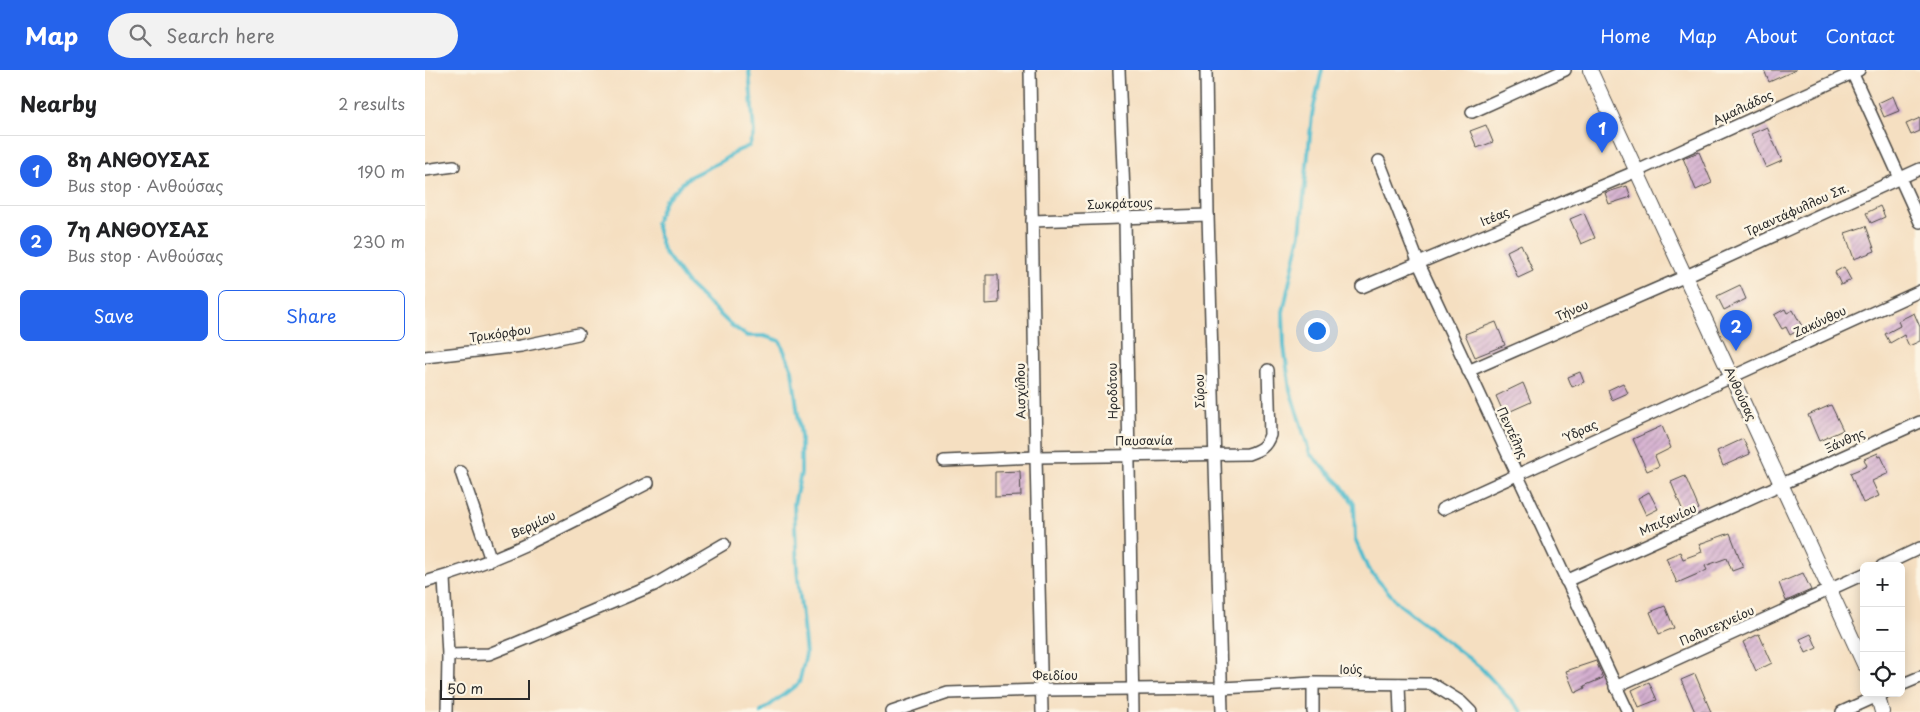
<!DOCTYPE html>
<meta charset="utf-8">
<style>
:root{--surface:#fff;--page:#f2f2f2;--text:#202124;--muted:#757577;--line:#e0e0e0;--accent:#2563eb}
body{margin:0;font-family:"Playpen Sans",sans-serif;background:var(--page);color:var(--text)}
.controls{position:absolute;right:15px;bottom:15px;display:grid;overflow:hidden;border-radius:8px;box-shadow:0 2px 12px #0003}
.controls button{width:45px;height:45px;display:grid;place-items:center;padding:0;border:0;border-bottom:1px solid var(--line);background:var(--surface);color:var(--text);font:25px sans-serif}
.scale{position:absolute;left:15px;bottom:12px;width:90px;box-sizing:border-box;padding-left:5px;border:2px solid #2b2b2b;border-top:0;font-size:14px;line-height:18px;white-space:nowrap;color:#2b2b2b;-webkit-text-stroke:4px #fcf5e5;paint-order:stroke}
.you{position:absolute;left:891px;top:260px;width:18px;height:18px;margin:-12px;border:4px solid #fff;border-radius:50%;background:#1a73e8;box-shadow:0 0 0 8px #1a73e833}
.badge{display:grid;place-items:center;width:32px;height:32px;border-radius:50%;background:var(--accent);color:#fff;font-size:16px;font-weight:700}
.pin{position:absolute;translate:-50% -41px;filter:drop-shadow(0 1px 2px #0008)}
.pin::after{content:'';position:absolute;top:26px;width:18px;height:15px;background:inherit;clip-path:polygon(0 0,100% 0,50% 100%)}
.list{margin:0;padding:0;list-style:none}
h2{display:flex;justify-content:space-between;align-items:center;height:65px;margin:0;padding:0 20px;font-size:21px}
h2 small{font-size:16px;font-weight:400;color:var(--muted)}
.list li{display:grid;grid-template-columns:32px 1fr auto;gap:15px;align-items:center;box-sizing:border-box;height:70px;padding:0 20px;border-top:1px solid var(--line)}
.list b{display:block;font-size:19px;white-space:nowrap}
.list p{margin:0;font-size:16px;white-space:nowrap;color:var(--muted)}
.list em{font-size:16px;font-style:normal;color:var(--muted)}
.actions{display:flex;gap:10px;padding:15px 20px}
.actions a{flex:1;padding:11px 0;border:1px solid var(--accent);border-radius:8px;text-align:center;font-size:18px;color:var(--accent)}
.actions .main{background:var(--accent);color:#fff}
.icon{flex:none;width:28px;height:28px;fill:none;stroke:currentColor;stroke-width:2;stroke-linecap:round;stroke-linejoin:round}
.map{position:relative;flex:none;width:1495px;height:642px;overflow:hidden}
header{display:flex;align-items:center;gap:30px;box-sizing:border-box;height:70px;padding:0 25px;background:var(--accent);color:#fff}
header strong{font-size:24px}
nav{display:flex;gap:28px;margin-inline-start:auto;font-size:18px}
.search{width:350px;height:45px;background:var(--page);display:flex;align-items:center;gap:12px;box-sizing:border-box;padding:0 18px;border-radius:28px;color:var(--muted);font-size:19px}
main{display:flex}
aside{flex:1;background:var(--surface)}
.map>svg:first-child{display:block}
</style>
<header>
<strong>Map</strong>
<div class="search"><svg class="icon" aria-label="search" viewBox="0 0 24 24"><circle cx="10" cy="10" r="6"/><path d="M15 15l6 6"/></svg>Search here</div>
<nav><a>Home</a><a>Map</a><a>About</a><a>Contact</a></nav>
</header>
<main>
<aside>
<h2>Nearby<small>2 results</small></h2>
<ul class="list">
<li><span class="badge">1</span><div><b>8η ΑΝΘΟΥΣΑΣ</b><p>Bus stop · Ανθούσας</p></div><em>190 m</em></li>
<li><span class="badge">2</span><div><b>7η ΑΝΘΟΥΣΑΣ</b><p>Bus stop · Ανθούσας</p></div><em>230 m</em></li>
</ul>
<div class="actions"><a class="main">Save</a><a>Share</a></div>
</aside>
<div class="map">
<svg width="1495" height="642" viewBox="0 0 1495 642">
<defs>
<pattern id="building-hatch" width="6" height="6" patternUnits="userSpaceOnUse" patternTransform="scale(1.25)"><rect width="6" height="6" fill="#d4afd0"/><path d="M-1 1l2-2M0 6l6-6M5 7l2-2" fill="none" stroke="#ac8fa9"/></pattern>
</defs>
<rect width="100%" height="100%" fill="#fcf5e5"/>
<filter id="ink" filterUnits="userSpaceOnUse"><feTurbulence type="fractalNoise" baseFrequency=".02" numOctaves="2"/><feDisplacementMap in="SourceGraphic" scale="10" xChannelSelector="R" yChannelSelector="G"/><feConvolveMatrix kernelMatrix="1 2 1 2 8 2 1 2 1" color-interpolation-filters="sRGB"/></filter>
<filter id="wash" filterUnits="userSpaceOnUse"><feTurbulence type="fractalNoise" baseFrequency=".0096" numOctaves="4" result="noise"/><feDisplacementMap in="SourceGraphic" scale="20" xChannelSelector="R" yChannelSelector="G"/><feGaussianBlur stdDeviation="1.12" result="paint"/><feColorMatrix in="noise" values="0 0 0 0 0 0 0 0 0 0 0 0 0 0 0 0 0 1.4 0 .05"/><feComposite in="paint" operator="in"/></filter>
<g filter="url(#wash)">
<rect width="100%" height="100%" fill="#f5dfc1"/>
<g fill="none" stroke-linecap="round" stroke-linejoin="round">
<g stroke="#51bccd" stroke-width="4">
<path d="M324 0 329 63 324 76 312 81 297 91 264 107 240 130 231 153 238 180 263 214 305 254 322 266H339L355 271 367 300 376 367V403L369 434 372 499 381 584 374 613 336 642"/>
<path d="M897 0 887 45 875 164 858 242 859 276 865 320 885 384 916 415 929 434 930 469 943 499 974 534 1055 597 1097 642"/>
</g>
</g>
<g id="blocks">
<g fill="url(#building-hatch)">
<path d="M1339 0H1371L1344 12Z"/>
<path d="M1468 26 1474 41 1459 47 1453 33Z"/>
<path d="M1495 48V61L1486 65 1481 54Z"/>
<path d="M1061 55 1068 72 1052 78 1045 61Z"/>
<path d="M1342 57 1357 91 1341 98 1326 64Z"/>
<path d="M1274 82 1287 113 1271 120 1258 88Z"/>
<path d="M1202 116 1206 127 1184 134 1180 123Z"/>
<path d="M1455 136 1460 147 1446 153 1441 143Z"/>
<path d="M1159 143 1170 168 1156 174 1145 149Z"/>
<path d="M1441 156 1450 181 1429 189 1420 163Z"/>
<path d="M1096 174 1108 201 1093 208 1082 181Z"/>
<path d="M1419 197 1426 210 1416 215 1410 202Z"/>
<path d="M561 205H573L574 233 561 234Z"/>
<path d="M1315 215 1321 229 1299 240 1292 226Z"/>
<path d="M1360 239 1362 243 1368 240 1378 258 1365 265 1361 257 1357 259 1349 245Z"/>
<path d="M1489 243 1495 257V271L1484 276 1479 265 1465 273 1460 264 1475 256 1473 251Z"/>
<path d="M1071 252 1080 275 1050 287 1040 264Z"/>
<path d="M1155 302 1159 312 1147 317 1143 307Z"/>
<path d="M1098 313 1106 332 1079 344 1071 326Z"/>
<path d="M1198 313 1203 323 1187 330 1183 320Z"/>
<path d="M1406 335 1418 360 1394 371 1383 345Z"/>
<path d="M1237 356 1246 378 1230 386 1234 396 1222 401 1208 369Z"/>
<path d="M1318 369 1325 384 1298 396 1292 381Z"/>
<path d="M1453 383 1454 387 1456 386 1464 403 1447 411 1454 426 1438 433 1425 403 1442 396 1439 389Z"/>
<path d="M595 401 596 426 570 427V402Z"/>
<path d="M1260 406 1274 439 1260 446 1246 412Z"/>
<path d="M1224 422 1233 439 1221 445 1213 428Z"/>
<path d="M1305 463 1318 497 1307 501 1302 488 1280 496 1282 500 1252 513 1241 488 1255 482 1258 489 1277 482 1274 474Z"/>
<path d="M1378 503 1386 520 1361 531 1354 513Z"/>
<path d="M1240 536 1249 558 1234 564 1225 542Z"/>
<path d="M1334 564 1347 593 1331 601 1318 572Z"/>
<path d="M1386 564 1392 578 1381 583 1375 569Z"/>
<path d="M1171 591 1178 608 1159 616 1160 618 1150 623 1141 601Z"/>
<path d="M1270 604 1286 642H1270L1256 610Z"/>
<path d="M1224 612 1232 630 1214 637 1207 620Z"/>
</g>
</g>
</g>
<g filter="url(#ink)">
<use href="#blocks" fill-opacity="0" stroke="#494642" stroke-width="1"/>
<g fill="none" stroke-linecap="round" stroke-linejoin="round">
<defs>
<g id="minor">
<path d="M605 0 611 387 617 642"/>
<path d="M694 0 700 148 708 642"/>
<path d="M781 0 783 145 797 642"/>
<path d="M1426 0 1495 152"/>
<path d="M1047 42 1140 0"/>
<path d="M954 91 994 194 1203 642"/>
<path d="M0 100 29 96"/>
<path d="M607 151 783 145"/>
<path d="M937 217 1212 101 1434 0"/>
<path d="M0 287 96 276 153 264"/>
<path d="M1043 301 1261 206 1495 99"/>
<path d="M519 391 611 387 823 384C835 380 841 377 845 365L843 300"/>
<path d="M36 402 66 490"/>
<path d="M1017 439 1495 221"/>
<path d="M1457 496 1495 478"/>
<path d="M19 508 23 585 22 642"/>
<path d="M1141 511 1495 352"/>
<path d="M0 512C78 491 151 450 223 413"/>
<path d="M23 585 64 584 89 574 229 515 299 474"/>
<path d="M974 614 975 642"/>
<path d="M1476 615 1495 607"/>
<path d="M1190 617 1439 504"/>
<path d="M467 642 523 623 617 620 797 618 888 613 1007 614 1036 632 1046 642"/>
<path d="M888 642V613"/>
<path d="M1417 642 1459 623"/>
</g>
<g id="tertiary">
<path d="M1165 0 1439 594"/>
<path d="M1452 623 1457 642"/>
</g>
</defs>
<use href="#minor" stroke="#494642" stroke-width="14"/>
<use href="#tertiary" stroke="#494642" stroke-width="16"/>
<use href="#minor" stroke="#fff" stroke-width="11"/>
<use href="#tertiary" stroke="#fff" stroke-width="14"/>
</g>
</g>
<g text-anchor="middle" stroke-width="5" stroke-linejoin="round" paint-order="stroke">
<g font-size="12" fill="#2b2b2b" stroke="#fcf5e5">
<text transform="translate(1318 38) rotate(-25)" y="4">Αμαλιάδος</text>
<text transform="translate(695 134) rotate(-2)" y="4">Σωκράτους</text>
<text transform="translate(1372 140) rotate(-24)" y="4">Τριαντάφυλλου Σπ.</text>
<text transform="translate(1070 147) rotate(-23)" y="4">Ιτέας</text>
<text transform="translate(1147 241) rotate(-24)" y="4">Τήνου</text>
<text transform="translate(1395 252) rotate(-25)" y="4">Ζακύνθου</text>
<text transform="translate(75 264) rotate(-8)" y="4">Τρικόρφου</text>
<text transform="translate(596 321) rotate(-91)" y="4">Αισχύλου</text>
<text transform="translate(688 321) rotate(-91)" y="4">Ηροδότου</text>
<text transform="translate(775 321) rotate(-92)" y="4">Σύρου</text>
<text transform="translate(1315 324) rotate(65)" y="4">Ανθούσας</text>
<text transform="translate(1156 361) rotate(-25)" y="4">Ύδρας</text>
<text transform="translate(1087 363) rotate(65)" y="4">Πεντέλης</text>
<text transform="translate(719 371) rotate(-1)" y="4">Παυσανία</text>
<text transform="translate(1420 371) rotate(-24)" y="4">Ξάνθης</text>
<text transform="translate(1243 450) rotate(-24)" y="4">Μπιζανίου</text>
<text transform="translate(108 455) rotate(-25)" y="4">Βερμίου</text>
<text transform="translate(1292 556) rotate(-24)" y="4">Πολυτεχνείου</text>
<text x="926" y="604">Ιούς</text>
<text x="630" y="610">Φειδίου</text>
</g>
</g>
</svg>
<div class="controls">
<button>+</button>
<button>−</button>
<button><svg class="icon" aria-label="locate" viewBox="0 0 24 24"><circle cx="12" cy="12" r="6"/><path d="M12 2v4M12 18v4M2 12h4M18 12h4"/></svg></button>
</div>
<div class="scale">50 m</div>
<div class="you"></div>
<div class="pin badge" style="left:1177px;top:83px">1</div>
<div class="pin badge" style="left:1311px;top:281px">2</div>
</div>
</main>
